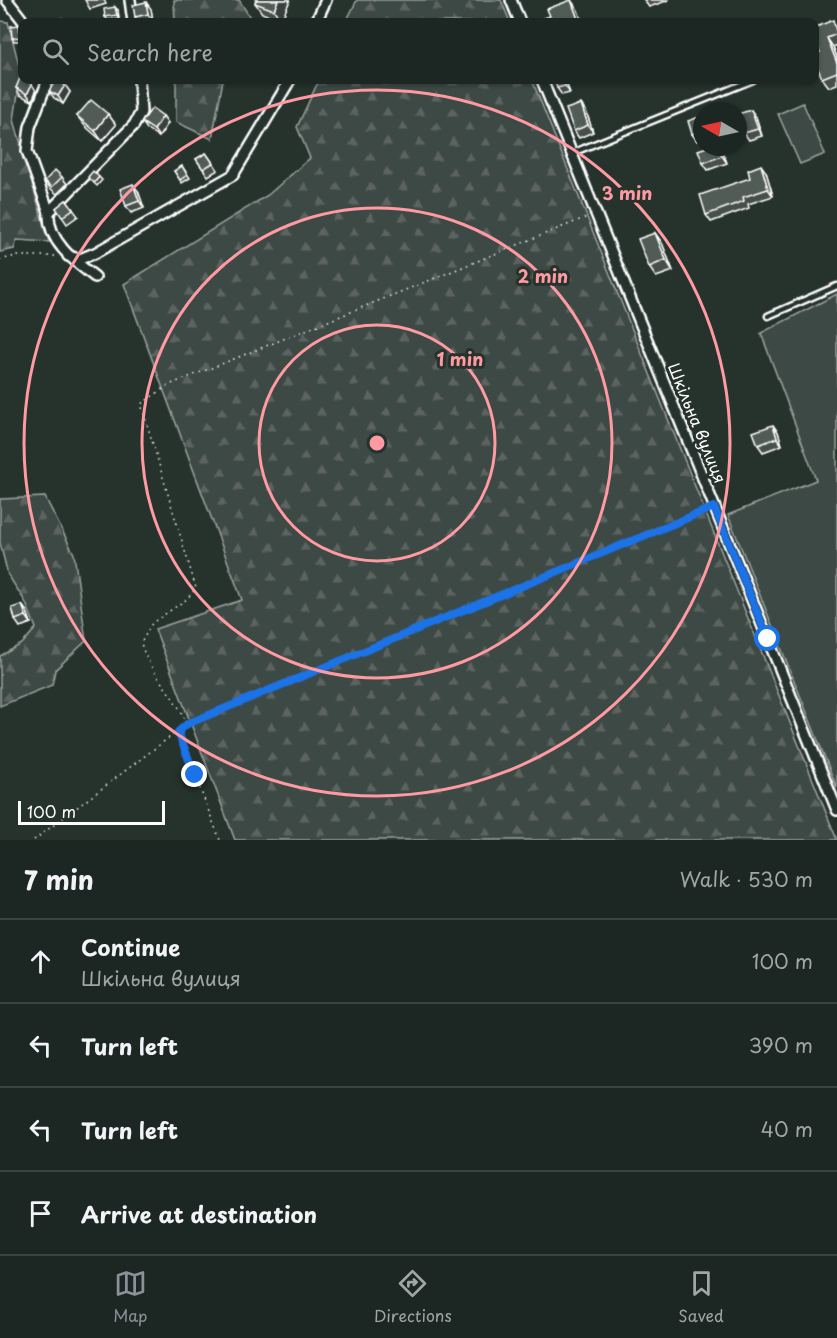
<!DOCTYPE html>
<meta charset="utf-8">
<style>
:root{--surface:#1c2622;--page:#29322f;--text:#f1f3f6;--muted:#a0a5a5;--line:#3a4340;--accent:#8c9099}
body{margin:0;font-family:"Playpen Sans",sans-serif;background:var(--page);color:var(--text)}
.compass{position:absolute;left:693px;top:102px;width:54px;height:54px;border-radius:50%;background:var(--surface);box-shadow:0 2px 4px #0004;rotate:279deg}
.scale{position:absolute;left:18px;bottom:15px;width:147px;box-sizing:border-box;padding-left:6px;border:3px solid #fff;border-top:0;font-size:16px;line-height:21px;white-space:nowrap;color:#fff;-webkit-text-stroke:4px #26332d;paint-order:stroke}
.stop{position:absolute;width:18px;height:18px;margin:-14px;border:4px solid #1a73e8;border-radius:50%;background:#fff}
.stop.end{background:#1a73e8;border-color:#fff;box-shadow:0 2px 6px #0008}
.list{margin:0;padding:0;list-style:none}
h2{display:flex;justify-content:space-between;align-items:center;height:78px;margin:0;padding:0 24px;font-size:26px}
h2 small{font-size:20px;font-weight:400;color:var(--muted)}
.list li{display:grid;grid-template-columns:39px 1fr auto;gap:18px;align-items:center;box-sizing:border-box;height:84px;padding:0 24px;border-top:2px solid var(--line)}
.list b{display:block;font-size:22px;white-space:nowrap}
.list p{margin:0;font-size:20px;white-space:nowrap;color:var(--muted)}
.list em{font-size:20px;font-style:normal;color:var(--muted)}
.icon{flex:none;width:33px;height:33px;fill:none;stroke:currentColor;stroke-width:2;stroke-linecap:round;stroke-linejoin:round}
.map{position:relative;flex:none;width:837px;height:840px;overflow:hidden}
.search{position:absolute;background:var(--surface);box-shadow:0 2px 4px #0004;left:18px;right:18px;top:18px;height:66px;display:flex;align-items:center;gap:15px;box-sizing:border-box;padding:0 21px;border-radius:12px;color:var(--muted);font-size:22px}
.sheet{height:414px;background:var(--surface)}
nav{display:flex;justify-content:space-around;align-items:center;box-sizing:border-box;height:84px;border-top:2px solid var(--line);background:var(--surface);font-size:16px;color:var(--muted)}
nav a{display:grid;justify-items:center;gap:3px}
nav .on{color:var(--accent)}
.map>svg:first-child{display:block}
</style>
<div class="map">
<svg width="837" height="840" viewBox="0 0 837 840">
<defs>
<pattern id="forest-firs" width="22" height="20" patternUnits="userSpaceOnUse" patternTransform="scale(1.5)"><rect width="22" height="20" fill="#3e4944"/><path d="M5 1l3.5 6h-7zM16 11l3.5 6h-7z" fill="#5b6460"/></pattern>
</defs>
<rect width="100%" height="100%" fill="#26332d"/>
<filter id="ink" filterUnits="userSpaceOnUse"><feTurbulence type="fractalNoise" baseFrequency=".0167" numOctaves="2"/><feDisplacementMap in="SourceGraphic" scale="12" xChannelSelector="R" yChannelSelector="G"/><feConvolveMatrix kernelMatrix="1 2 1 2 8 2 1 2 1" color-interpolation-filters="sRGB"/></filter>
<g filter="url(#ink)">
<g fill="#3e4944" stroke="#9ea4a2" stroke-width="1.5">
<path d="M803 103 825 154 800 164 778 114Z"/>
<path d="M837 294V788L728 515 816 480 761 333Z"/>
</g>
<g fill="url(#forest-firs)" stroke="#9ea4a2" stroke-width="1.5">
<path d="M174 0H239L253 22H175Z"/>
<path d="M357 0H501L510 22H346Z"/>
<path d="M0 21 8 22 21 73 14 120 49 242 17 240 14 249 0 252Z"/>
<path d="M176 80H223L212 139 176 122Z"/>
<path d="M319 80H532L837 840H235L155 629 242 600 124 284 268 195 310 158 297 127Z"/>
<path d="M45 497 74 554 86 641 55 670 52 685 0 706V656L22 644 36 628 25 601 8 575 0 543V499Z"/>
</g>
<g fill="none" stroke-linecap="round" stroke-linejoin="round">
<defs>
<g id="service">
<path d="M572 153 753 80"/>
<path d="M768 316 837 286"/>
</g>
<g id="minor">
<path d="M7 0 24 22"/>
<path d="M130 0 133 22"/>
<path d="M511 0 520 22"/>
<path d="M316 22 326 0"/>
<path d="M48 80 30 127 27 151 49 212"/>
<path d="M542 80 837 810"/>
<path d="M68 256 80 259 95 253 233 175 290 80"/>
<path d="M95 277C74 261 47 241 49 212L134 125 141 112 139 80"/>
</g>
</defs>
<use href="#service" stroke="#fff" stroke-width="9"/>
<use href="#minor" stroke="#fff" stroke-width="14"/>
<g stroke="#fff" stroke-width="1.5" stroke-dasharray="1.5 4.5" stroke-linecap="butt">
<path d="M0 260 16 256H55"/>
<path d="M187 724C176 695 149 674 141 643L152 623 187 599 196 588 141 404 169 385 587 217"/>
<path d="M178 732 220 840"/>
<path d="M34 840 187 724 705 510"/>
</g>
<use href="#service" stroke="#26332d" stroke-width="4.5"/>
<use href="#minor" stroke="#26332d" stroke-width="9"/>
</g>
<g fill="#464f4b" stroke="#fff" stroke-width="1.5">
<path d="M85 0H104L106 4 90 9Z"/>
<path d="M256 0H290L281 21 262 13 255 3Z"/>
<path d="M644 0H669L649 7Z"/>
<path d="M151 9 153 21 138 22 135 17Z"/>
<path d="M118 10 119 19 108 20 105 17Z"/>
<path d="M837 27V45L833 47 837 57V84L829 87 822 78 820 52 814 39Z"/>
<path d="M22 29V41H14L12 38Z"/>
<path d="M565 80 570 93 562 95 557 88Z"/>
<path d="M65 85 70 92 63 104 54 98 49 91Z"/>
<path d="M16 88 36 91 32 101 20 95Z"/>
<path d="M586 111 593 132 579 138 574 131Z"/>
<path d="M108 114 116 125 102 141 85 126 77 116Z"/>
<path d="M163 116 168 123 159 137 147 129 142 122Z"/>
<path d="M702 116V139L697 141 692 134Z"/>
<path d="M756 117 762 136 749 140 744 133Z"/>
<path d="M722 150 727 163 708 170 703 163Z"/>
<path d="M206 153 218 170 208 176 196 159Z"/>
<path d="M182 166 190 178 182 183 174 171Z"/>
<path d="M766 172 773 196 748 204 749 208 711 222 706 215Z"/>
<path d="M62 177 67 184 57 194 50 188 45 181Z"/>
<path d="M138 191 144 208 131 213 126 206Z"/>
<path d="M66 200 78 216 67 224 56 208Z"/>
<path d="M655 233 662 243 673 271 656 277 649 267Z"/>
<path d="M778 432 782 445 763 452 758 445Z"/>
<path d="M22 605 27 612 31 623 20 627 15 620Z"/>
</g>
<g fill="#39403d" stroke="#fff" stroke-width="1.5">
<path d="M278 0H290L281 21 274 10Z"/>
<path d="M571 0 578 10 582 22H579Z"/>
<path d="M146 2 151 9 153 21 148 14Z"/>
<path d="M115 7 118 10 119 19 117 15Z"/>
<path d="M19 25 22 29V41L20 37Z"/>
<path d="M827 38 833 47 837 57V63Z"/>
<path d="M563 80H565L570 93 565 86Z"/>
<path d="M32 84 36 91 32 101 27 94Z"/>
<path d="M65 85 70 92 63 104 58 96Z"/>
<path d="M581 104 586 111 593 132 588 125Z"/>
<path d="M751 110 756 117 762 136 758 129Z"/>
<path d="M108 114 116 125 102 141 95 131Z"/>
<path d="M163 116 168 123 159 137 154 130Z"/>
<path d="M719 147H720L722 150 727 163 722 156Z"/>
<path d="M761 165 766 172 773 196 768 189Z"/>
<path d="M99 177 102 180 97 186 94 183Z"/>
<path d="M133 184 138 191 144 208 139 201Z"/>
<path d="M655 233 662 243 673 271 666 260Z"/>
<path d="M773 425 778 432 782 445 777 438Z"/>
<path d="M22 605 27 612 31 623 26 616Z"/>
</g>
<g fill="#515c57" stroke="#fff" stroke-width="1.5">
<path d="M256 0H278L274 10 255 3Z"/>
<path d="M571 0 579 22H539L538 20 550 16 547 9Z"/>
<path d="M146 2 148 14 135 17 133 5Z"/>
<path d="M115 7 117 15 105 17 104 9Z"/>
<path d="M62 18 64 22H51Z"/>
<path d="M833 20 837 34 827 38 837 63V72L822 78 814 59V54L820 52 814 39V28Z"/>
<path d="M19 25 20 37 12 38 11 26Z"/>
<path d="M20 78 32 84 27 94 16 88Z"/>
<path d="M56 80 65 85 58 96 49 91Z"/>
<path d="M554 80H563L565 86 557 88Z"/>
<path d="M91 100 108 114 95 131 77 116Z"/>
<path d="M581 104 588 125 574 131 566 109Z"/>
<path d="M152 108 163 116 154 130 142 122Z"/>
<path d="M751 110 758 129 744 133 738 114Z"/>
<path d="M702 116V130L692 134 688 121Z"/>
<path d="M707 147H719L722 156 703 163 698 150Z"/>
<path d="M206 153 213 163 203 169 196 159Z"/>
<path d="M761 165 768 189 743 197 744 201 706 215 700 195 750 178 748 170Z"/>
<path d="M182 166 187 175 180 180 174 171Z"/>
<path d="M55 170 62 177 52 187 45 181Z"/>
<path d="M93 171 99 177 94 183 88 177Z"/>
<path d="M133 184 139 201 126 206 120 189Z"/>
<path d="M66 200 73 209 62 217 56 208Z"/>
<path d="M655 233 666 260 649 267 638 239Z"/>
<path d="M773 425 777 438 758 445 753 432Z"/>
<path d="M22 605 26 616 15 620 12 608Z"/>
</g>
</g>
<g fill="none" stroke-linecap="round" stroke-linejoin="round" filter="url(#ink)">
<path stroke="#1a73e8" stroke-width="8" d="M195 775 178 732 187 724 714 507 768 639"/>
</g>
<g fill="none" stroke="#ff9aa2" stroke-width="3">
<circle cx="377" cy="443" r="118"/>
<circle cx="377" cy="443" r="235"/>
<circle cx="377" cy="443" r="353"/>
</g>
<g text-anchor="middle" stroke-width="6" stroke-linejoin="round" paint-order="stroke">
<g font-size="16" fill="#fff" stroke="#26332d">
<text transform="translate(697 423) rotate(68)" y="6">Шкільна вулиця</text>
</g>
</g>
<circle cx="377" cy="443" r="9" fill="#ff9aa2" stroke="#26332d" stroke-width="3"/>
<g font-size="18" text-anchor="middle" font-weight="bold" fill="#ff9aa2" stroke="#26332d" stroke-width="6" stroke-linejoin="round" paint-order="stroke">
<text x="627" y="200">3 min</text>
<text x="543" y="283">2 min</text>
<text x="460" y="366">1 min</text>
</g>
</svg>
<svg class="compass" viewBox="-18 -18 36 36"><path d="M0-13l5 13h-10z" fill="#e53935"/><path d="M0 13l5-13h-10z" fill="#a0a5a5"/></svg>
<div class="scale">100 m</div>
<div class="stop" style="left:768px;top:639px"></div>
<div class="stop end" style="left:195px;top:775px"></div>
<div class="search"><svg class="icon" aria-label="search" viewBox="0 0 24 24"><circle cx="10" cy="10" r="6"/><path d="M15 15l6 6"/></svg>Search here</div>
</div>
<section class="sheet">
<h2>7 min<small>Walk · 530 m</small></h2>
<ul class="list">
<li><svg class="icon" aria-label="ahead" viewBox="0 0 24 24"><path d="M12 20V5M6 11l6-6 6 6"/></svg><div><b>Continue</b><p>Шкільна вулиця</p></div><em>100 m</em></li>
<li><svg class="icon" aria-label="left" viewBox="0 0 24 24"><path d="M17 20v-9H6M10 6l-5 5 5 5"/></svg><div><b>Turn left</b></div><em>390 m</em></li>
<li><svg class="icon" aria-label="left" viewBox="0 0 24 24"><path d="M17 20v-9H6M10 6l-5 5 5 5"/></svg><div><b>Turn left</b></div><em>40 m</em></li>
<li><svg class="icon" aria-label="arrive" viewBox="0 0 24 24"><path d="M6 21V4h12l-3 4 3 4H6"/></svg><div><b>Arrive at destination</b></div></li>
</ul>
</section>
<nav>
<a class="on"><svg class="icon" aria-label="map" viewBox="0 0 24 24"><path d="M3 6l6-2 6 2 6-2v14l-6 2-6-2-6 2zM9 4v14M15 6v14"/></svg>Map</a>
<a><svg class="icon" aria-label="directions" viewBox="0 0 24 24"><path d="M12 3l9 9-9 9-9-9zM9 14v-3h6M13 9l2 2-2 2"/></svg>Directions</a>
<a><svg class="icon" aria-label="saved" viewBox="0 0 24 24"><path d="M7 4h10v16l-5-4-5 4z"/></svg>Saved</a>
</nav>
